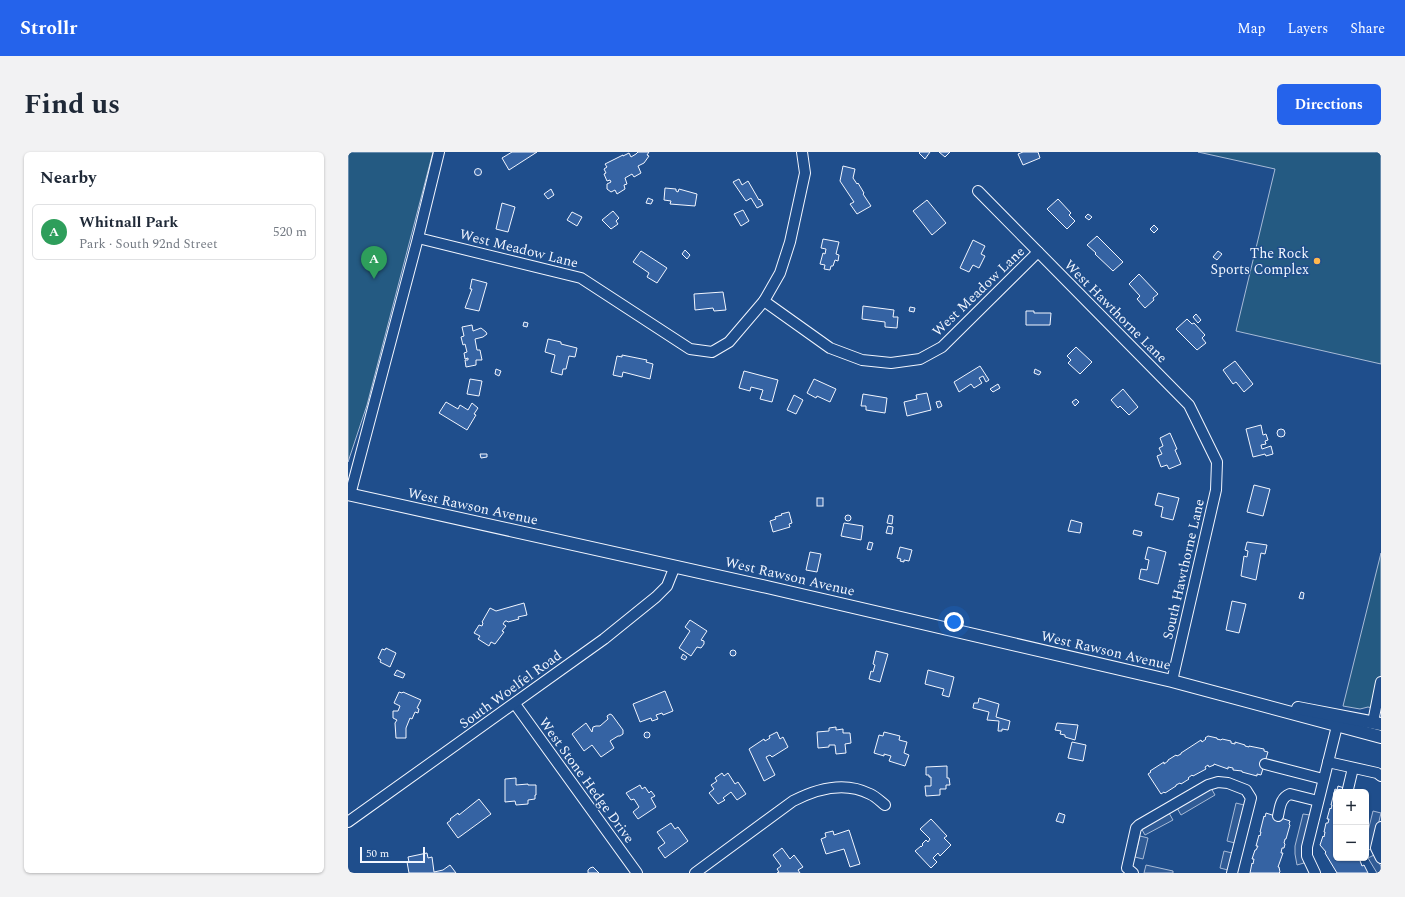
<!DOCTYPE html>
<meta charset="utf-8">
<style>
:root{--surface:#fff;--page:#f2f2f3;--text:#1f2937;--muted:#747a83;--line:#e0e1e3;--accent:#2563eb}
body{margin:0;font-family:Spectral,serif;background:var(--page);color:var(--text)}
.controls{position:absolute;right:12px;bottom:12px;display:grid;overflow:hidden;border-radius:6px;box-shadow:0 1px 3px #0004}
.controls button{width:36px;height:36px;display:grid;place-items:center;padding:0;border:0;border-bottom:1px solid var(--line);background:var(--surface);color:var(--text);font:20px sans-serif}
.scale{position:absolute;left:12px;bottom:10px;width:65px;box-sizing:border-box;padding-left:4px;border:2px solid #f2f6ff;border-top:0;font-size:11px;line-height:14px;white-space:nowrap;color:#f2f6ff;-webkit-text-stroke:3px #1f4e8c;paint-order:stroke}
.you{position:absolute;left:606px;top:470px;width:14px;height:14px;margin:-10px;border:3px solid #fff;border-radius:50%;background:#1a73e8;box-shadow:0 0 0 6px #1a73e833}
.badge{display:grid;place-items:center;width:26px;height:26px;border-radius:50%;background:var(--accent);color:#fff;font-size:13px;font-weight:700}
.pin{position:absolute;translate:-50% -33px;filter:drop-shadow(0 1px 2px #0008)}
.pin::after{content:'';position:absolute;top:21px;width:14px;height:12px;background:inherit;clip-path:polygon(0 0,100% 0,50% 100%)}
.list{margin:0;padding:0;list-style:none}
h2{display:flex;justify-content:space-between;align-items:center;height:52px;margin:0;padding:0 16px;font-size:17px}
h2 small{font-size:13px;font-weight:400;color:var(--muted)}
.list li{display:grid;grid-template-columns:26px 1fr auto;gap:12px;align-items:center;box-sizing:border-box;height:56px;margin:0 8px 8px;padding:0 8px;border:1px solid var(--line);border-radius:6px}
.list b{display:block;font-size:15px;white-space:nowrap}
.list p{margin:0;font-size:13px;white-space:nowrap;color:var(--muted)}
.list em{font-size:13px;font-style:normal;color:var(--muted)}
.map{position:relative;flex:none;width:1033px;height:721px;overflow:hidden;border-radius:6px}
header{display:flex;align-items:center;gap:24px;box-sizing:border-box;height:56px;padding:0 20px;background:var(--accent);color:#fff}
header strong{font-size:19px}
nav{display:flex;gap:22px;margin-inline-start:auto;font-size:14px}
.intro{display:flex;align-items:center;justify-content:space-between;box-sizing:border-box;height:96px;padding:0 24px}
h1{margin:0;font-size:28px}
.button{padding:10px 18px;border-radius:6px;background:var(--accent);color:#fff;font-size:14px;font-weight:700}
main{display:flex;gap:24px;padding:0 24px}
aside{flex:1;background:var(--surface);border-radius:6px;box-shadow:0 1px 3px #0004}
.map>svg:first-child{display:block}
</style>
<header>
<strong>Strollr</strong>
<nav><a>Map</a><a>Layers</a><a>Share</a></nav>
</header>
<div class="intro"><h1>Find us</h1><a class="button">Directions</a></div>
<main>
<aside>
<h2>Nearby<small></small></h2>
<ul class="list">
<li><span class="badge" style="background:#2e9e5b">A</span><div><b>Whitnall Park</b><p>Park · South 92nd Street</p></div><em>520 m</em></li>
</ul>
</aside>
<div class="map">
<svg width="1033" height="721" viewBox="0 0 1033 721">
<rect width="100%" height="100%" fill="#1f4e8c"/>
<g fill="#245a82" stroke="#a8bbd7">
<path d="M0 0H85L19 253 0 310Z"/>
<path d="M850 0H1033V212L888 179 927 17Z"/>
<path d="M1033 401V558L1020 555 1012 557 995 554Z"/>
</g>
<g fill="#305b95" stroke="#a8bbd7">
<path d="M863 636 867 643 833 663 829 656Z"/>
<path d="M888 651 896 653 887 691 879 689Z"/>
<path d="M1025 659 1033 661 1024 698 1018 697V687Z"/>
<path d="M821 661 825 668 797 683 793 676Z"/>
<path d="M955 662 962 663 954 701 956 711 949 713 947 702V694Z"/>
<path d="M792 684 800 686 795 707 787 705Z"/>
<path d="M876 699 884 701 880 718 872 716Z"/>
<path d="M1026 703 1033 714V721H1029L1020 706Z"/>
<path d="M798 713 825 719V721H796Z"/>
</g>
<g fill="#3563a3" stroke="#f2f6ff">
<path d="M164 0H189L161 18 154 6Z"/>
<path d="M290 0H301L299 3 301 4 296 11 290 14 293 21 286 25 284 22 277 26 279 32 276 33 277 37 269 42 267 38 263 40 259 37V32L263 30 262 28 259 29 256 22 258 21 256 17 259 15 257 12 275 3V4L281 1 283 5 288 2Z"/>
<path d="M572 0H582L577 7 571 1Z"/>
<path d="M591 0H602L597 5Z"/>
<path d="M675 0H690L692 6 675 13 670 2Z"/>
<path d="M495 14 507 17 505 26 509 32 510 31 516 41 515 42 523 54 509 62 502 52 506 50 492 29Z"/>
<circle cx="130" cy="20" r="3.5"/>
<path d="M391 27 394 33 400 29 411 48 412 47 415 53 409 56 403 46 398 49 385 30Z"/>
<path d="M317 36 328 37V39L330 40 331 37 349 42 347 54 322 52 323 49 316 48Z"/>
<path d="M203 37 206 43 200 47 196 42Z"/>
<path d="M300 46 305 48 303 52 298 51Z"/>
<path d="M710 47 723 61 721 63 727 69 719 77 699 57Z"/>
<path d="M579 48 598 71 584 83 565 59Z"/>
<path d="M154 51 167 55 160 80 148 77Z"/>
<path d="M395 58 401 69 393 74 386 62Z"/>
<path d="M265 59 271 66 268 69 270 72 263 77 254 68Z"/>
<path d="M224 60 234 65 229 74 219 68Z"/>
<path d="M740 62 744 65 741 68 737 65Z"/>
<path d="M806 73 810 77 806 81 802 77Z"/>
<path d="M749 84 775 110 765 119 747 102 748 101 739 93Z"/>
<path d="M475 87 491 90 488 102 491 103 490 109 487 108 485 114H483L482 118 476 117 477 113 472 112 475 101 477 102 478 97 473 96Z"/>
<path d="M625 88 637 94 633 102 637 104 631 116 625 113 621 120 612 116Z"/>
<path d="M337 98 342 103 339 107 334 102Z"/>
<path d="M293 99 319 116 309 131 299 125 301 121 285 110Z"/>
<path d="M870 99 874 102 869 108 865 105Z"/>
<path d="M791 122 810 142 805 146 806 148 797 156 789 147 792 144 781 132Z"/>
<path d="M124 127 139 131 131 159 117 156 124 137H122Z"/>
<path d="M375 140 378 158 366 159 365 156 347 158 346 142Z"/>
<path d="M515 154 546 158 545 165H550L549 176 537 175V170L514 167Z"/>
<path d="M562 155 567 156 566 160 561 159Z"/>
<path d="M678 159H686V161H703L702 173H678Z"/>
<path d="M848 162 853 168 850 171 845 165Z"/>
<path d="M839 167 844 172 846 171 857 183 854 186 858 191 849 198 828 177Z"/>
<path d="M176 170 180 171 179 175 175 174Z"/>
<path d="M124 173 125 179 133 176 138 180 139 182 135 185 127 187 129 198H132L134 208H128V213L118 215 117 208H120V206L117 207 116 201 119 200 117 192 115 193 113 185 116 184 114 175Z"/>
<path d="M200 187 213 190V192L229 196 227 205 221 204 218 217H215L214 223 203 220 207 203 197 200Z"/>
<path d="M728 195 744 210 732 222 720 211 723 208 719 204Z"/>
<path d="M274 203 299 208 298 210 305 212 302 227 275 220 274 225 265 223 269 204 274 205Z"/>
<path d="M887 209 905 232 896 240 888 230 885 232 875 218Z"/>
<path d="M632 214 641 228 638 230 635 224 631 226 634 231 626 236 623 232 611 240 606 230Z"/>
<path d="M148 217 153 219 151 224 147 222Z"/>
<path d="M687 217 693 220 691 223 686 221Z"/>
<path d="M396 219 430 228 424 250 412 247 415 238 403 235 402 239 391 236Z"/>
<path d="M122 227 134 229 131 244 119 242Z"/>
<path d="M466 227 488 237 482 250 469 244 468 246 459 241Z"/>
<path d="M650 232 652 236 645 240 642 237Z"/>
<path d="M775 237 790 255 781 263 772 254 770 256 763 248Z"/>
<path d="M579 241 583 258 559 264 556 250 569 247 568 243Z"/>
<path d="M515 242 539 246 537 261 518 258V254H513Z"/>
<path d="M446 243 455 248 448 262 439 258Z"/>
<path d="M728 247 731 250 727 254 724 250Z"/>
<path d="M592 249 594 254 590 256 588 250Z"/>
<path d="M98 250 110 257 112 253 120 258 124 251 130 256 126 262 128 263 119 278 91 261Z"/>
<path d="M913 273 915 283 918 282 920 288 917 289 918 292 913 293 914 297 923 294 925 302 918 304 917 302 905 305 898 277Z"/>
<circle cx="933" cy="281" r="4"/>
<path d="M822 281 829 297 827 298 833 312 821 317 819 313 813 315 809 304 814 302 811 296 815 294 812 286Z"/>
<path d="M132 302H139V305L133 306Z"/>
<path d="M906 333 922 337 915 364 899 360Z"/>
<path d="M810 341 831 346 825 368 813 365 815 355 807 353Z"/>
<rect x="469" y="346" width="6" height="8"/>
<path d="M441 360 444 371 441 372 442 375 425 380 422 369 428 367 427 365 434 363 433 362Z"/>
<path d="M541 363 545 364 544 372 539 371Z"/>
<circle cx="500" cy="366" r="3"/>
<path d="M723 368 734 371 732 381 720 379Z"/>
<path d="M496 371 515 374 513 388 493 384Z"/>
<path d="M540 374 545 375 544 382 538 381Z"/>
<path d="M786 378 794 380 793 384 785 382Z"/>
<path d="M521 390 525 391 523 398 519 397Z"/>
<path d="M899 390 919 393 917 402 913 401 908 428 893 424 896 404 899 405 900 399 897 398Z"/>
<path d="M552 395 564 398 561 409 556 408V410L552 409 553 407 549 406Z"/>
<path d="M800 395 818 400 810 432 791 427 793 417 799 418 801 408 797 407Z"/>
<path d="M462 400 473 402 469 420 458 418Z"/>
<path d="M953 440 956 441 955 447 951 446Z"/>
<path d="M884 449 898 452 891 481 878 478Z"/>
<path d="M176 451 179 463 170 465 171 467 160 470 159 469H157L155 472 158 474 154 479 156 480 147 492 143 490 141 494 130 487 132 484 126 481 131 473 134 474 135 471 134 470 142 456 148 459Z"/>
<path d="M342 468 359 479 353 488 356 489V492L353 496 349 495 343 504 331 496 342 479 337 475Z"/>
<path d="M38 496 48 501 42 515 32 510 33 508 30 506 34 497 37 498Z"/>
<circle cx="385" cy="501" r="3"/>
<path d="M528 499 540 502 532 530 521 527 523 519 525 520 527 513 525 512Z"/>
<path d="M335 502 339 505 337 508 333 506Z"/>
<path d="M49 518 57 522 55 526 46 523Z"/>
<path d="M580 518 606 525 601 545 594 543 596 537 577 532Z"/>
<path d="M317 539 325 559 315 563 314 561 308 563 310 567 304 569 303 566 292 570 285 552Z"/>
<path d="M51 540 54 541 55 540 73 548 69 556 71 557 70 561 67 560 64 567 62 566 58 576V586H48L47 571 49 568 45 566V559H50L52 554 46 551Z"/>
<path d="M631 546 651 552 648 565 662 569 660 578 654 577V579H650L651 569 639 568 641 560 625 556 626 551H630Z"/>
<path d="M262 562 264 563 275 578V582L272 584H270L262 589 266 596 253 605 244 593 236 599 224 582 238 571 244 580 245 575 248 574H252L260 567 259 564Z"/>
<path d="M709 571 730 573 727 588 717 585V583L712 582 713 579 707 578Z"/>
<path d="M488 575V578L495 577V581H502L503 591 497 592 498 601 488 602 487 593H481V595L470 596 469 580 481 579V576Z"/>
<circle cx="299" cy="583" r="3"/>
<path d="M429 580 432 587 435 585 440 595 424 605 422 603 418 605 427 623 416 629 401 597 416 587 417 589 422 586 421 584Z"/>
<path d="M536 580 552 584 551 588 559 590 556 601 561 603 557 614 541 609 543 604 536 602V604L526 601 531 583 535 584Z"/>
<path d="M860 584 869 586V587L873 588 874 587 883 589V591L887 592V590L897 593V594L901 595V594L916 597V599L920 600 913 623 909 622V624L894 620V619L885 618V616L880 615V617L866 612V613L861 615 860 613 857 615 858 617 845 624 844 623 840 626 841 627 833 632 832 631 828 633V634L817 641 816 640 813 642 800 622 803 620 802 619 816 610V612L820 609V608L828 603 829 604 833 602V601L853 588 854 590 858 587 857 586Z"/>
<path d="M724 590 738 593 735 609 720 606Z"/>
<path d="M599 614V626H601L602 633H598V637H592V643L578 644 577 634H583V625H581V623H578V615Z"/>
<path d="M374 621 376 624 380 621 387 632 390 630 398 642 389 648 383 640 375 646 377 648 370 652 361 641 366 637 363 633 369 629 367 626Z"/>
<path d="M168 626V633L180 632V633H188V643H187V647L180 648V652L168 653 167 649 157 650V627Z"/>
<path d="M292 633 294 637 297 635 301 641 303 639 307 644 303 646 308 655 290 667 285 660 291 655 286 647 283 648 278 641Z"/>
<path d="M990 634 1006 639V640H988V706H1011L1014 714 1016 713 1020 721H989L977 701 978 700 972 693 975 684 976 685 977 680H976L978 671H980L981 667H979L982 656 983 657 984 653H983L987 637 989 638Z"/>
<path d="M131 647 143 662 110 686 99 671 103 668 102 667 110 661 111 663Z"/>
<path d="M711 661 717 663 715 671 708 669Z"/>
<path d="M918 661 942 669 941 672 942 673 938 687H937L936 691 937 692 936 696H934L933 701H935L930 715H931L932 720 931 721H902L904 711 905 712 906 707H904L907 698H908L910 694H908L911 683 912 684 913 680H912L916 664 917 665Z"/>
<path d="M583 667 599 684 596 686 603 693 592 704 590 701 585 706 589 710 583 716 567 699 573 694V695L575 693 574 692 578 688 580 690 582 687 572 677Z"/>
<path d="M323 671 327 677 330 675 340 689 317 706 310 696 317 691 309 680Z"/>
<path d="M501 678 512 712 502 715 496 697 478 702 473 687 478 685 477 681 485 679 486 683Z"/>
<path d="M434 696 442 707 446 703 455 715 450 718 452 721H429L431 720 429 717 433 714 425 703Z"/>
<path d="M79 701 80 706 84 705 86 720 95 718 102 713 108 721H61L59 710H61L60 705Z"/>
<path d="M245 715 251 721H240V718L242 716Z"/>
</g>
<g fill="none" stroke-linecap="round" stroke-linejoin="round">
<defs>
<g id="minor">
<path d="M630 39 841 253 869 310 868 338 824 529"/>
<path d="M70 86 233 126 342 197 364 200 381 190 416 149 432 121 442 90 457 21 454 0"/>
<path d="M416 149 482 196 514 208 543 211 572 207 594 195 690 100"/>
<path d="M2 343 70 86 91 0"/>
<path d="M167 552 289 721"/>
<path d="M1025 570 1033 530"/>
<path d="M980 610 1029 621 1033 624"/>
<path d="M917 612 975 627"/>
<path d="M1000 637 1005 616"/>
<path d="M930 664C932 656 932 646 942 642L970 649"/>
<path d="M0 670 256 487 308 445 319 434 327 414"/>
<path d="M1033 675 1028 696 1033 706"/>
<path d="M347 721 445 649C468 637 497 629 522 642 527 644 532 649 537 653"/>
<path d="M785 721 779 716 788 676 791 673 860 633 870 630 880 631 898 638 903 646 884 721"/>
<path d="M967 721 959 704V695L989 574"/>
</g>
<g id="major">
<path d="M0 342 419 435 824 529 1033 585"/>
<path d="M950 556 1033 572"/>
</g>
</defs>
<use href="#minor" stroke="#f2f6ff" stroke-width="12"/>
<use href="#major" stroke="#f2f6ff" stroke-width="14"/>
<use href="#minor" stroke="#1f4e8c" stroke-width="10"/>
<use href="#major" stroke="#1f4e8c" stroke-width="12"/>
</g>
<circle fill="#ffb74d" stroke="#1f4e8c" stroke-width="1.5" cx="969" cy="109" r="4"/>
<g text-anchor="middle" stroke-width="3" stroke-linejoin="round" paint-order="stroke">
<g font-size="14" fill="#f2f6ff" stroke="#1f4e8c">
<text transform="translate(171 96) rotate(14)" y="5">West Meadow Lane</text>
<text transform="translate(630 139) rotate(-44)" y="5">West Meadow Lane</text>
<text transform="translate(768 159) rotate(45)" y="5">West Hawthorne Lane</text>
<text transform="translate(125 354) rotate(12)" y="5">West Rawson Avenue</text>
<text transform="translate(835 417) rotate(-77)" y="5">South Hawthorne Lane</text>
<text transform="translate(442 424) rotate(13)" y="5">West Rawson Avenue</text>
<text transform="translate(758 498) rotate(13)" y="5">West Rawson Avenue</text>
<text transform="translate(162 537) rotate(-36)" y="5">South Woelfel Road</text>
<text transform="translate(239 628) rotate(54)" y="5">West Stone Hedge Drive</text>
</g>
<g font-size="14" fill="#f2f6ff" stroke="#1f4e8c" text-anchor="end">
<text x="961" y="106">The Rock<tspan x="961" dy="16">Sports Complex</tspan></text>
</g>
</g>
</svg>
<div class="controls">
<button>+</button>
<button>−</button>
</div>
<div class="scale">50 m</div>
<div class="you"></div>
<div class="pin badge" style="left:26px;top:127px;background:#2e9e5b">A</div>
</div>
</main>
